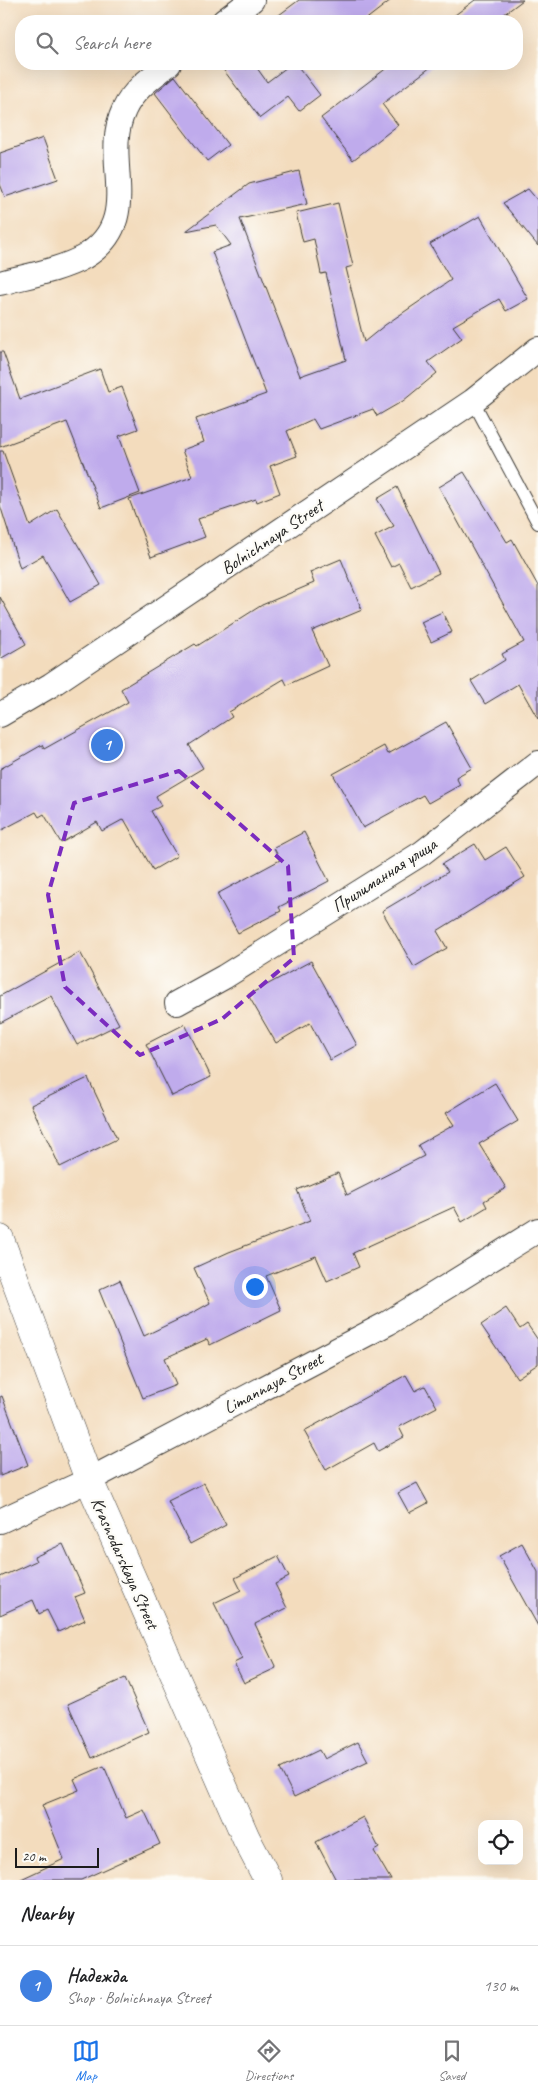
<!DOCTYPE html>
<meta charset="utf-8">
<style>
:root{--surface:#fff;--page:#f2f2f2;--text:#202124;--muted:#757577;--line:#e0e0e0;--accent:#1a73e8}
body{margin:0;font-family:Caveat,sans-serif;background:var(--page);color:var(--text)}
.controls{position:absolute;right:15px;bottom:15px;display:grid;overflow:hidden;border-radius:10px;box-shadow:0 5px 20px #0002}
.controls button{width:45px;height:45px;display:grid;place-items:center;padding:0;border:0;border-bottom:1px solid var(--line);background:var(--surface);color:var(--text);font:25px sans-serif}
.scale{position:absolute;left:15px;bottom:12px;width:84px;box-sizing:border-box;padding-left:5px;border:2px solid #1c1c1c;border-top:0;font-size:14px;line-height:18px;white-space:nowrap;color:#1c1c1c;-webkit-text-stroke:4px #fdfcf7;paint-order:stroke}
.you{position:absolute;left:254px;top:1286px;width:18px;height:18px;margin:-12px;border:4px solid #fff;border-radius:50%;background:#1a73e8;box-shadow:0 0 0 8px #1a73e833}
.badge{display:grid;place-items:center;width:32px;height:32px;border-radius:50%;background:var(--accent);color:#fff;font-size:16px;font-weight:700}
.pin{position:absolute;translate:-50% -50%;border:2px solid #fff;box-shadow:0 1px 5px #0006}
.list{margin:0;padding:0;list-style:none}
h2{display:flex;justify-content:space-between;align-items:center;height:65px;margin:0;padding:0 20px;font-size:21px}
h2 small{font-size:16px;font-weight:400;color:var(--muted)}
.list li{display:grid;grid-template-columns:32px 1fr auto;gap:15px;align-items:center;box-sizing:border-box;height:80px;padding:0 20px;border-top:1px solid var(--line)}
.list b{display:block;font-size:19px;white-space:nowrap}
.list p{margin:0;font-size:16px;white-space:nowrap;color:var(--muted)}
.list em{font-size:16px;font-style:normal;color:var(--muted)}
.icon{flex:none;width:28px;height:28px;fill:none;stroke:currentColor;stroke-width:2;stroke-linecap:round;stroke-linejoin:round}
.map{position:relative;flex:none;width:538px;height:1880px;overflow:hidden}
.search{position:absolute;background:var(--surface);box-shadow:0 5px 20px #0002;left:15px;right:15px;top:15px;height:55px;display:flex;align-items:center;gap:12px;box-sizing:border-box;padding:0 18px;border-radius:20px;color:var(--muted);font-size:19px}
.sheet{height:145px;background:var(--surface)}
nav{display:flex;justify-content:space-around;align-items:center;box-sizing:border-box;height:70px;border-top:1px solid var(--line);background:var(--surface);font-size:14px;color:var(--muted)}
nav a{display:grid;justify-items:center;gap:2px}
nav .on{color:var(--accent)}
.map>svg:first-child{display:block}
</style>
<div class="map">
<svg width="538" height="1880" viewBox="0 0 538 1880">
<rect width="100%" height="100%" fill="#fdfcf7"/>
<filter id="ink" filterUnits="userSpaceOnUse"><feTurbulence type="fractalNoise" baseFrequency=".02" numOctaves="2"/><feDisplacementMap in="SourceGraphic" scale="10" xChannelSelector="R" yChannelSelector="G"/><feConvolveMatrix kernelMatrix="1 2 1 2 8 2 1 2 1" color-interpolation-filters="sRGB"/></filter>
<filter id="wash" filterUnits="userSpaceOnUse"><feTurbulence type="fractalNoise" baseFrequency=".0096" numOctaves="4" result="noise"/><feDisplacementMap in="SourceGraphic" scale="20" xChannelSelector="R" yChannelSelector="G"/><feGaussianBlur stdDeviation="1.12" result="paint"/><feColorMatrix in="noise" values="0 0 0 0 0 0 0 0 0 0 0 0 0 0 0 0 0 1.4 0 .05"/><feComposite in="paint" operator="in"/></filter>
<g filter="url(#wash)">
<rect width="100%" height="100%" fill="#f3dcbd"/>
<g id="blocks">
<g fill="#bfabec">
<path d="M299 0H391L364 21H271Z"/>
<path d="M475 0H523L495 21H447Z"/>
<path d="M219 64H254L267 82 291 64H296L320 95 299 111 288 97 260 118Z"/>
<path d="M392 64H435L382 104 398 125 353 160 321 118Z"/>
<path d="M175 76 228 145 207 161 155 93Z"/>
<path d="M43 138 58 179 5 197 0 184V153Z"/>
<path d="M299 171 307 204 240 219 300 376 346 360 326 273 321 274 314 239 303 242 296 213 338 203 353 266 346 268 364 342 385 325 451 280 430 244 480 216 528 299 506 311 499 299 453 326 462 338 428 362 437 373 403 401 377 416 373 409 319 429 313 419 287 431 297 456 270 466 280 493 257 502 256 499 198 519 205 537 151 557 129 499 192 477 182 450 204 442 196 419 266 394 212 252 231 245 216 225 186 231 249 184Z"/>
<path d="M528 189 538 201V246L503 203Z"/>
<path d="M0 352H3L20 399 100 369 108 392 122 387 138 429 119 436 140 493 101 508 67 422 0 447Z"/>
<path d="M0 451H3L30 526 57 509 101 585 70 602 43 555 20 568 0 505Z"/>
<path d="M464 472 507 542 512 539 538 586V719L518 684 485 704 471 681 505 660 502 654 524 642 439 487Z"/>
<path d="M397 487 439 573 411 587 399 563 391 567 375 536 394 526 377 499Z"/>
<path d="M341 559 362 610 312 631 328 666 287 685 284 679 229 712 232 717 189 745 203 768 156 796 161 806 151 811 177 856 153 870 124 819 102 831 97 822 61 843 44 814 39 817 36 812 0 831V769L42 745 44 749 128 702 121 689 195 644 197 646 262 605 314 583 310 572Z"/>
<path d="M0 597 26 644 0 659Z"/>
<path d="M442 612 452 632 431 642 421 622Z"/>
<path d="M446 722 472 768 456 777 460 785 428 803 423 795 363 828 333 774 384 746 388 754Z"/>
<path d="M304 832 329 881 279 907 281 911 238 933 217 894 280 860 274 848Z"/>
<path d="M475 844 485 860 506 847 525 877 437 931 447 948 414 967 382 911 448 872 442 864Z"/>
<path d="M80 952 119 1024 77 1045 51 996 0 1023V996Z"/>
<path d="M311 961 357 1045 330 1060 310 1023 276 1043 248 995Z"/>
<path d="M185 1024 211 1077 172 1096 146 1044Z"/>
<path d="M88 1078 117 1139 60 1167 31 1105Z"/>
<path d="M495 1083 518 1121 479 1144 506 1188 484 1201 487 1207 462 1222 454 1207 353 1253 359 1267 327 1281 316 1256 266 1276 281 1310 210 1345 207 1339 165 1358 176 1385 143 1398 99 1290 120 1280 144 1336 194 1312 210 1303 194 1268 229 1252 310 1221 297 1190 338 1173 347 1195 424 1156 418 1145 454 1125 446 1113Z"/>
<path d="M506 1308 520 1329 527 1324 538 1340V1364L517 1378 481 1325Z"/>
<path d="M406 1375 415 1391 425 1386 437 1407 399 1427 404 1437 378 1451 374 1443 326 1470 304 1431Z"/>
<path d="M2 1396 28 1465 0 1476V1397Z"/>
<path d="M204 1483 226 1525 190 1544 168 1501Z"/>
<path d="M417 1483 428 1503 409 1513 398 1493Z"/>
<path d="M522 1543 538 1572V1626L499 1556Z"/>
<path d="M63 1544 85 1593 75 1597 85 1620 58 1632 47 1610 39 1614 33 1600 0 1615V1577L36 1561 34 1557Z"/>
<path d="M278 1556 289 1577 275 1584 287 1608 255 1624 276 1668 244 1683 234 1663 242 1659 214 1603 241 1590 235 1578Z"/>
<path d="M125 1678 149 1732 92 1758 68 1704Z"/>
<path d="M358 1742 368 1761 294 1797 280 1769 319 1750 324 1759Z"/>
<path d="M104 1766 126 1818 144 1810 160 1844 81 1880H19L64 1859 42 1805 79 1790 74 1779Z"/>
<path d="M363 1817 379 1848 374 1851 391 1880H336L316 1842Z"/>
</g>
</g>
</g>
<g filter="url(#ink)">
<use href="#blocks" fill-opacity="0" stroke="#3c3934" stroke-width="1"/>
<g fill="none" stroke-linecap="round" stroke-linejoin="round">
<defs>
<path id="service" d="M473 401 538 523"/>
<g id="minor">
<path d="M224 21 252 0"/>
<path d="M0 283C26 276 61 270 84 257 146 220 100 160 124 110 133 90 152 77 169 64"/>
<path d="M0 715 51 685 473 401 538 349"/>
<path d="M177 1003 224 977 422 853 538 763"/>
<path d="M0 1521 89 1480 388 1323 538 1230"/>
</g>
<path id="tertiary" d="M0 1239 89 1480 246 1838 268 1880"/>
</defs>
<use href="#service" stroke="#3c3934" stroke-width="14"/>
<use href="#minor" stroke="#3c3934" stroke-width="26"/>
<use href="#tertiary" stroke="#3c3934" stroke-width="29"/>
<use href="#service" stroke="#fff" stroke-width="12"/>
<use href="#minor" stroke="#fff" stroke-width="24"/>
<use href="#tertiary" stroke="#fff" stroke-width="28"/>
</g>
</g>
<path fill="none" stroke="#7b2cbf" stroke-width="4" stroke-dasharray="10 6" stroke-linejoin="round" d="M179 771 288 866 294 958 222 1019 140 1055 65 987 48 895 74 803Z"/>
<g text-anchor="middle" stroke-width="5" stroke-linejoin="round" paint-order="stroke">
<g font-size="18" fill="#1c1c1c" stroke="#fdfcf7">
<text transform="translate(272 537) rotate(-34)" y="6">Bolnichnaya Street</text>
<text transform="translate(384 875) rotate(-33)" y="6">Прилиманная улица</text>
<text transform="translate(273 1383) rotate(-28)" y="6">Limannaya Street</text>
<text transform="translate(125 1563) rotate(66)" y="6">Krasnodarskaya Street</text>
</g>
</g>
</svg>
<div class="controls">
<button><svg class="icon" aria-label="locate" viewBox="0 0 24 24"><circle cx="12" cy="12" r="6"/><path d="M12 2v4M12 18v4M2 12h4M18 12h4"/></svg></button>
</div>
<div class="scale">20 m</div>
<div class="you"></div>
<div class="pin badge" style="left:107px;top:745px;background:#3f7fe0">1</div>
<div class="search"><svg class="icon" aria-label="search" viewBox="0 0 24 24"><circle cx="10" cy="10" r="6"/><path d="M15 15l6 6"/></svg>Search here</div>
</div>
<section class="sheet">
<h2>Nearby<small></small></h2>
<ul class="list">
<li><span class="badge" style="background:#3f7fe0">1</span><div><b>Надежда</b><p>Shop · Bolnichnaya Street</p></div><em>130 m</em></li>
</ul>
</section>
<nav>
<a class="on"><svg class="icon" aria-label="map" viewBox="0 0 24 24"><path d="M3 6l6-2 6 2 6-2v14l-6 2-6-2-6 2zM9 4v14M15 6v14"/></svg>Map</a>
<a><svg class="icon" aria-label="directions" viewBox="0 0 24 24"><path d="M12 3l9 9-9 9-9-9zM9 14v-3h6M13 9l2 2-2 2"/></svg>Directions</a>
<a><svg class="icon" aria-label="saved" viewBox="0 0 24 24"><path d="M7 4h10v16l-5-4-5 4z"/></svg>Saved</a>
</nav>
